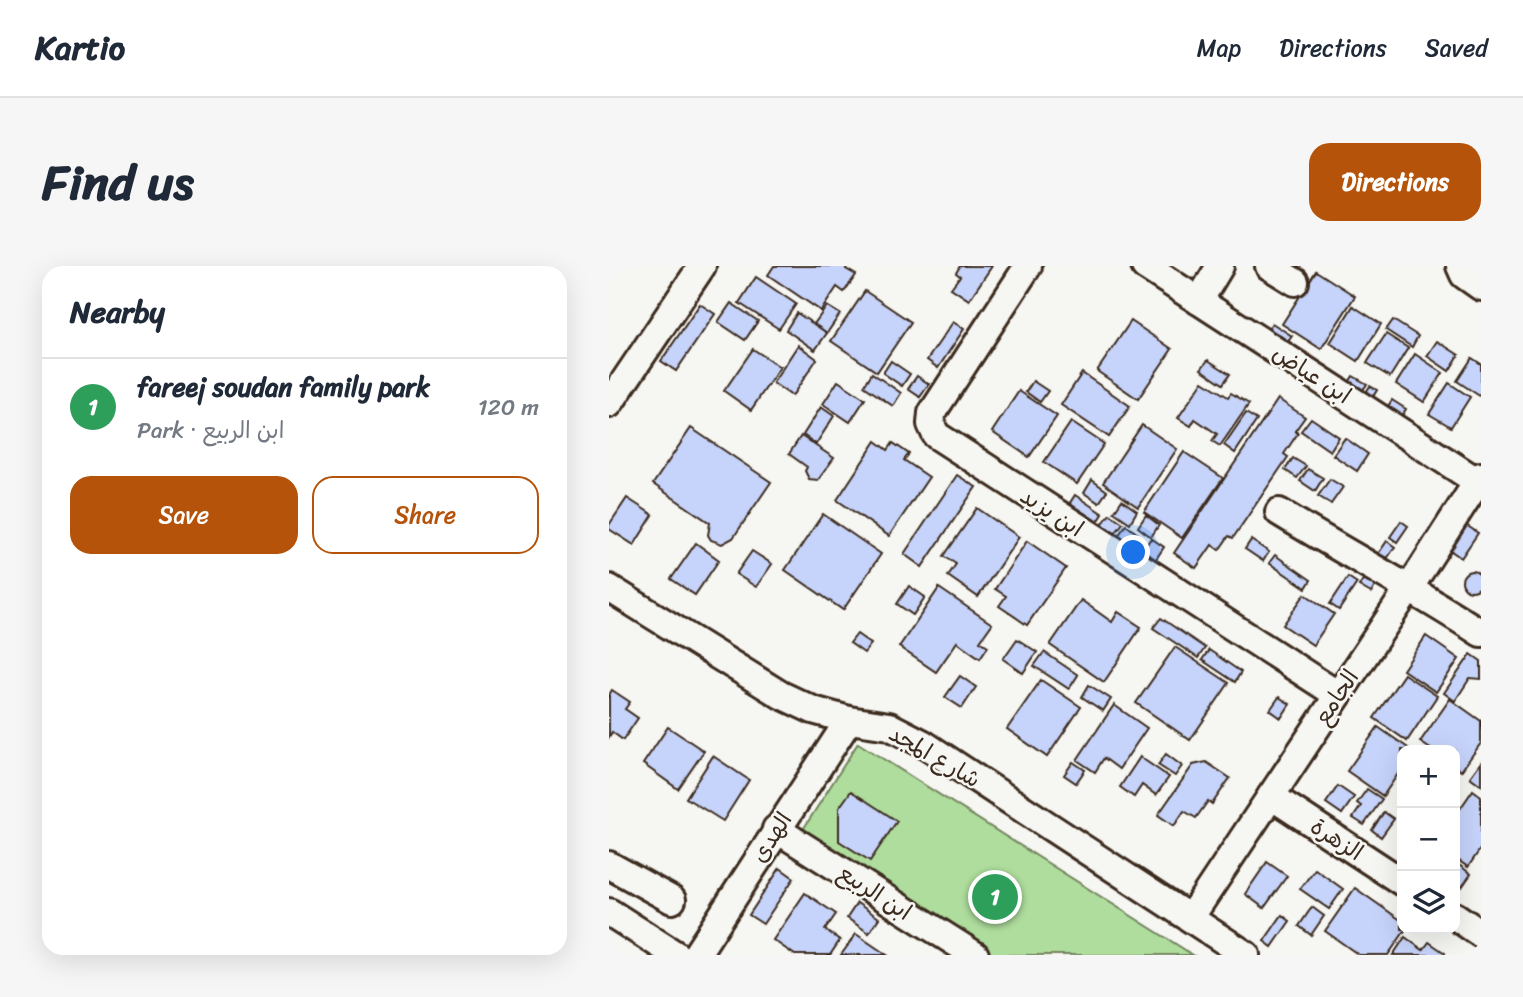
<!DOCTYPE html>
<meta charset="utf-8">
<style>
:root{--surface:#fff;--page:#f6f6f7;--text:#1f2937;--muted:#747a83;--line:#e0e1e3;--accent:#b45309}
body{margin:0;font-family:Sriracha,"Playpen Sans Arabic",sans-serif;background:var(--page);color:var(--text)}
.controls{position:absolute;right:21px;bottom:21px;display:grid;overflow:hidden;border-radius:14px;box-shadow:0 7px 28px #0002}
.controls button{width:63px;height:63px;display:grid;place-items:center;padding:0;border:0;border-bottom:2px solid var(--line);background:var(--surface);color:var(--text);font:35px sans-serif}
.you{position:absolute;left:525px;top:287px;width:24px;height:24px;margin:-18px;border:5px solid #fff;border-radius:50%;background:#1a73e8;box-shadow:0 0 0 10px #1a73e833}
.badge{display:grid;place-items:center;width:46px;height:46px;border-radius:50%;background:var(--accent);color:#fff;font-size:23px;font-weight:700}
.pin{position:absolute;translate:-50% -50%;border:4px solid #fff;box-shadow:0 2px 7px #0006}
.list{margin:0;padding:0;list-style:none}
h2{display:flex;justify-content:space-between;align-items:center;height:91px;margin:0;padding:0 28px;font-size:30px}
h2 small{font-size:23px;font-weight:400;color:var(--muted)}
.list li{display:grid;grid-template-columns:46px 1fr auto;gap:21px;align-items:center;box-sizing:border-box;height:98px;padding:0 28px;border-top:2px solid var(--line)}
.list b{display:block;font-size:26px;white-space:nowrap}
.list p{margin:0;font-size:23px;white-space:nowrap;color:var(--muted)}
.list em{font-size:23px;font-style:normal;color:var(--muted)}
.actions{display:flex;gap:14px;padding:21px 28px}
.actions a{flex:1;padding:16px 0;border:2px solid var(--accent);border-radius:21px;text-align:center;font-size:24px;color:var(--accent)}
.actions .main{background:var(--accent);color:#fff}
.icon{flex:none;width:38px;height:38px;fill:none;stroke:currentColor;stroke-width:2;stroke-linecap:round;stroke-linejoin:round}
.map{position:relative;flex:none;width:872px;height:689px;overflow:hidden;border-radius:21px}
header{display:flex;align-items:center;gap:42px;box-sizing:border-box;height:98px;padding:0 35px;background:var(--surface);border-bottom:2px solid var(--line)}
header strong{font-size:33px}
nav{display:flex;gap:38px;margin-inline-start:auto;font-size:24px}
.intro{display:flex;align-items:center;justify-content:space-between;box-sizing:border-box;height:168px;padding:0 42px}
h1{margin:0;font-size:49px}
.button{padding:18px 32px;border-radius:21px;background:var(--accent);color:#fff;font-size:24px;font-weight:700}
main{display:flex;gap:42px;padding:0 42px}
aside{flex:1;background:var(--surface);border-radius:21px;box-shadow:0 7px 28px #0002}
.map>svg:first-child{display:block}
</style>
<header>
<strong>Kartio</strong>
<nav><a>Map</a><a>Directions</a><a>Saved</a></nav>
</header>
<div class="intro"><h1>Find us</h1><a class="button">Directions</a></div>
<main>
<aside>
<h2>Nearby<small></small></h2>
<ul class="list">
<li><span class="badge" style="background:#2e9e5b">1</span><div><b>fareej soudan family park</b><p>Park · ابن الربيع</p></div><em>120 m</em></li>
</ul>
<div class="actions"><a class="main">Save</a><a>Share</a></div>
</aside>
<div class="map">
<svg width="872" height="689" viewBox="0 0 872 689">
<rect width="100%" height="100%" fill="#f6f6f2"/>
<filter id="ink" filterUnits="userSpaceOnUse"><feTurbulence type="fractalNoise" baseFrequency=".0143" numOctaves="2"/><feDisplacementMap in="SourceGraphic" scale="14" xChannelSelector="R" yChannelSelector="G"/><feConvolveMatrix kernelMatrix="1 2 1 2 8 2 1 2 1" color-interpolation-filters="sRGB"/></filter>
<g filter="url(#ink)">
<path fill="#aedd9d" stroke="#74845e" stroke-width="2" d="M249 477 584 689H371L188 573Z"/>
<g fill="#c6d3fa" stroke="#3b2a1e" stroke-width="2">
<path d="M165 0H238L237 3 247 9 235 26 228 21 212 45 159 9Z"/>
<path d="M351 0H383L360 34 342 22 351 10 347 7Z"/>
<path d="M707 5 746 30 712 83 673 58Z"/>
<path d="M147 11 187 38 170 63 130 37Z"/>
<path d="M256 25 302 56 268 106 222 75Z"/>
<path d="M122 37 149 55 136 74 109 56Z"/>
<path d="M91 38 106 48 67 105 52 95Z"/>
<path d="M218 40 231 48 218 67 205 58Z"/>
<path d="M744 40 772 58 749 95 721 77Z"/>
<path d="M188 47 218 67 206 84 177 64Z"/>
<path d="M784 54 809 70 803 81 777 64Z"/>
<path d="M522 55 563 83 529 133 488 105Z"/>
<path d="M344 56 355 63 329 102 318 94Z"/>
<path d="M663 57 683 70 673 84 654 72Z"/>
<path d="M777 68 799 82 781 111 758 97Z"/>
<path d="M828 75 850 89 840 105 818 90Z"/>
<path d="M189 79 208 93 183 130 164 117Z"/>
<path d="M144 83 171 101 142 144 115 125Z"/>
<path d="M806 88 834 107 815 136 787 118Z"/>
<path d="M863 92 872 98V131L848 115Z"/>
<path d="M599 94 621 108 614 118 592 103Z"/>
<path d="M282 95 301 108 293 120 274 107Z"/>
<path d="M263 107 292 127 284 140 255 120Z"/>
<path d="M473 107 521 140 500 171 452 139Z"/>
<path d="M308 110 320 118 311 131 299 123Z"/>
<path d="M744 110 758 118 749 131 736 123Z"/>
<path d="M229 115 256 133 241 156 214 138Z"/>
<path d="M424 115 439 125 431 136 417 126Z"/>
<path d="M594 115 619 131 622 127 640 138 611 180 603 175 608 168 586 153 582 160 569 152Z"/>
<path d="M840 117 861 131 842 161 820 148Z"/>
<path d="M761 120 768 124 759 139 752 134Z"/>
<path d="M410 125 448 150 420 191 383 166Z"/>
<path d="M669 133 696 151 686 165 689 167 675 188 679 191 624 272 620 270 610 284 603 279 587 302 565 287Z"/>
<path d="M783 134 797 143 790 154 776 145Z"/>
<path d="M212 141 225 150 207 178 194 169Z"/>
<path d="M637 147 648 154 626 187 615 179Z"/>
<path d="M702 152 730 171 721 185 692 165Z"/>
<path d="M462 156 495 178 468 218 435 196Z"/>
<path d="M533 159 568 183 529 241 494 217Z"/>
<path d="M82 162 162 216 124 272 113 278 102 274 99 269 101 257 44 218Z"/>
<path d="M192 170 225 192 209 214 200 213 196 205 198 201 180 188Z"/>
<path d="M736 172 759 188 748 205 724 189Z"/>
<path d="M267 175 279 184 284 177 300 188 295 194 320 211 280 270 228 234Z"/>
<path d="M575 186 614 212 573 272 535 246Z"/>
<path d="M684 192 697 200 688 212 676 204Z"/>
<path d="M699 203 714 212 706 225 691 215Z"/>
<path d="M348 209 367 221 313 301 295 288Z"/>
<path d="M721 213 734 221 722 238 709 230Z"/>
<path d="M483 214 498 225 490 237 475 227Z"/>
<path d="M466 229 494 248 485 262 457 243Z"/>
<path d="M18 232 44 249 25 279 0 263V259Z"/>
<path d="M513 234 528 245 521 257 505 246Z"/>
<path d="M368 242 410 271 369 331 339 310 347 298 335 290Z"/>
<path d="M214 248 272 288 234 344 176 304Z"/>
<path d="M501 248 514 257 505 269 492 260Z"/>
<path d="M537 249 550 259 542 271 529 261Z"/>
<path d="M792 255 799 260 788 276 781 271Z"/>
<path d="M517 259 529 268 522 279 509 270Z"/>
<path d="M857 259 869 267 852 292 841 284Z"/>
<path d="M542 272 555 281 545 296 532 287Z"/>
<path d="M642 274 660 286 654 295 636 283Z"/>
<path d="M418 275 457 302 418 359 390 340 397 330 386 323Z"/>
<path d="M778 275 786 281 775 297 767 291Z"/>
<path d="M87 277 110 294 86 329 62 313Z"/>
<path d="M143 285 163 298 147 321 127 308Z"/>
<path d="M666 289 702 314 697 322 660 297Z"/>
<circle cx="863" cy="315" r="10"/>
<path d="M739 311 748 317 730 344 721 338Z"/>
<path d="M755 312 767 319 762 327 750 320Z"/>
<path d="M300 320 316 331 304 349 288 338Z"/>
<path d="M330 322 383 358 371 375 379 380 371 392 348 376 327 406 290 381Z"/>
<path d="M696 328 725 348 704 379 674 359Z"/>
<path d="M472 334 503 356 509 346 532 361 495 416 441 379Z"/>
<path d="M552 352 596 382 589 392 544 362Z"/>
<path d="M248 368 262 378 255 387 241 377Z"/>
<path d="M817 370 850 393 827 426 794 404Z"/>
<path d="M408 373 428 386 414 407 394 393Z"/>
<path d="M566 381 620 417 581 474 527 437Z"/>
<path d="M600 384 632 406 626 416 593 394Z"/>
<path d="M435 386 469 409 460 423 425 400Z"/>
<path d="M862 388 872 395V413L861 412 846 435 835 427Z"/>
<path d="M795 408 828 430 798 475 765 452Z"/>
<path d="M351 410 367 421 353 442 336 431Z"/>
<path d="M432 414 472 441 438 491 398 463Z"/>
<path d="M480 419 502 433 494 445 473 431Z"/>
<path d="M3 424 21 436 16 443 29 452 14 474 3 466 0 471V429Z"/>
<path d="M670 431 681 438 672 452 661 444Z"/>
<path d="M841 433 872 455V477L852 505 846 500V484H823L811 476Z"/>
<path d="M505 439 538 462 510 503 495 492 486 506 468 494Z"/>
<path d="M59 461 95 485 69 523 34 498Z"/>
<path d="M769 461 802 484H793V502L774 530 738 505Z"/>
<path d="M557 488 573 500 566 510 549 499Z"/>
<path d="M104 490 140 514 114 555 77 532Z"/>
<path d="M531 491 560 511 547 529 533 519 525 531 511 521Z"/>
<path d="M464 496 476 504 467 517 455 509Z"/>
<path d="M597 496 621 512 603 538 599 535 587 552 575 545 565 560 549 549 584 499Z"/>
<path d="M872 496V519L861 511Z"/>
<path d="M729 520 745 531 733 548 717 537Z"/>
<path d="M758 523 773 533 755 559 744 552 752 540 748 537Z"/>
<path d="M864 524 872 530V582L859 601 846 592V550Z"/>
<path d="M242 525 288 555 261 595 230 575V542Z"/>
<path d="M775 546 785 553 772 571 763 564Z"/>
<path d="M658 596 678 610 655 642 636 628Z"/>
<path d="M850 599 862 608 853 621 846 615V605Z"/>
<path d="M171 602 185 612 154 658 140 649Z"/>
<path d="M706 603 734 623 720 643 691 623Z"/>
<path d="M746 622 793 655V663H797L779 689H750L716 665Z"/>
<path d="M196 627 227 648 216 664 231 674 221 689H186L164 674Z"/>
<path d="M248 637 270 652 260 667 238 652Z"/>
<path d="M703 641 715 650 702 669 690 660Z"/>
<path d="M673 649 681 655 663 681 655 675Z"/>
<path d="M247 668 278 689H232Z"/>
<path d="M796 671 814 684 820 676 836 687 835 689H784Z"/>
</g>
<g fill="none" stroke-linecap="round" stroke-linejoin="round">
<defs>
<g id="minor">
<path d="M419 0 323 147 322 158 327 169 729 429"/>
<path d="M536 0 869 216"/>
<path d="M660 0 686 16"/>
<path d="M851 0 855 9 872 21"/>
<path d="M590 35 611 0"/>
<path d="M0 138 93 0"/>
<path d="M670 246C737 287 806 324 872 367"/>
<path d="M0 322 172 429 204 444 240 454 280 460 313 477 637 689"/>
<path d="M662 530 793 616"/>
<path d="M167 563 366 689"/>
<path d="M0 599 63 634"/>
<path d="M0 646 67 689"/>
<path d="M846 650 872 668"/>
<path d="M581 652 801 321 872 210"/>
<path d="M87 689 240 454"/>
</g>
</defs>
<use href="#minor" stroke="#3b2a1e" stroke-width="32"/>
<use href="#minor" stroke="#f6f6f2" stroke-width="26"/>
</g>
</g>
<g text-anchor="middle" stroke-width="5" stroke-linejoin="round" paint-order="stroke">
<g font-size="23" fill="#3b2a1e" stroke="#f6f6f2">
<text transform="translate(703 108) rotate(33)" y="8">ابن عياض</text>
<text transform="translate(443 246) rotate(33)" y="8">ابن يزيد</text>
<text transform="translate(727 431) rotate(-56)" y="8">الجامع</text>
<text transform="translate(326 490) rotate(30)" y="8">شارع المجد</text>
<text transform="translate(162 571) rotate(-57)" y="8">الهدى</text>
<text transform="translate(728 573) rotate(33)" y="8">الزهرة</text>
<text transform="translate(266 626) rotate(33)" y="8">ابن الربيع</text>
</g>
</g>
</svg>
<div class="controls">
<button>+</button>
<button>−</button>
<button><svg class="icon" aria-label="layers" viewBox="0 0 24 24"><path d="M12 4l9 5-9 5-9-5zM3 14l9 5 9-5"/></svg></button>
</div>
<div class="you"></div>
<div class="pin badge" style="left:386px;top:631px;background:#2e9e5b">1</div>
</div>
</main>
